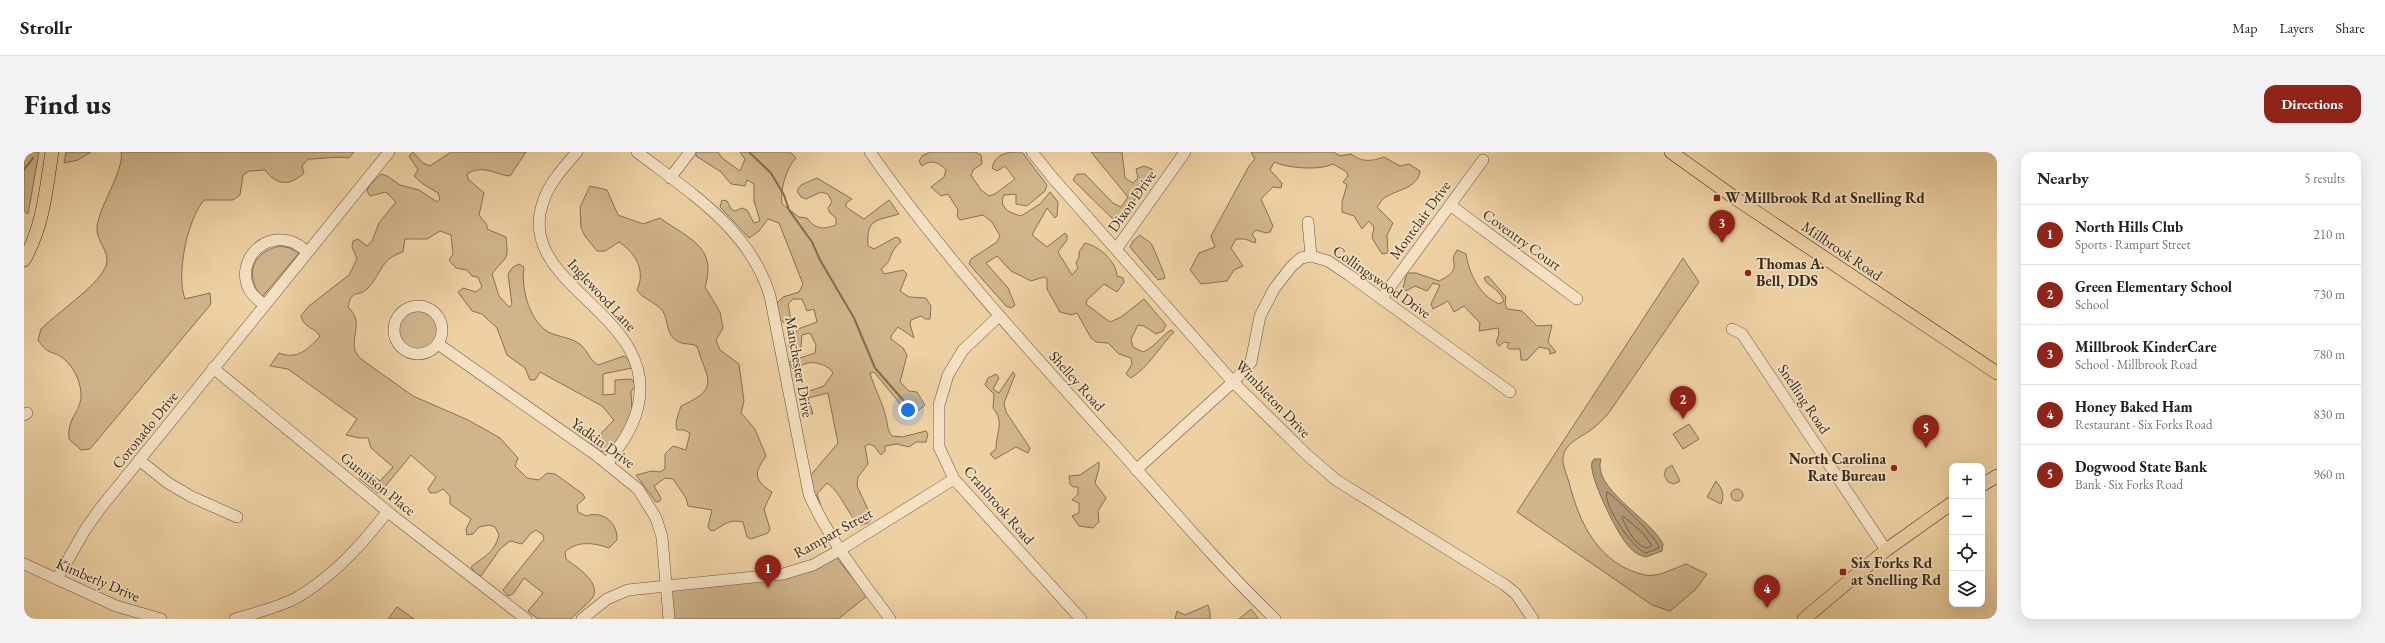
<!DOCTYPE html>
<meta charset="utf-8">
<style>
:root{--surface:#fff;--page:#f2f2f2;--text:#202124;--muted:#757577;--line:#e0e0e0;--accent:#8f2418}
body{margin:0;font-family:"EB Garamond",serif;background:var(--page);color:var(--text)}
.controls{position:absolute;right:12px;bottom:12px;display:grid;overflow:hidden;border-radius:8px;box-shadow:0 4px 16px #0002}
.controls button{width:36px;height:36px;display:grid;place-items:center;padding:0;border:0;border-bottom:1px solid var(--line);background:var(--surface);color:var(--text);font:20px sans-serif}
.you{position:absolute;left:884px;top:258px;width:14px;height:14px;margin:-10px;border:3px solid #fff;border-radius:50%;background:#1a73e8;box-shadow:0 0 0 6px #1a73e833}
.badge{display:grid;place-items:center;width:26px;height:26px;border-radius:50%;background:var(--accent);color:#fff;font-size:13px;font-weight:700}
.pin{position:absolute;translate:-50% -33px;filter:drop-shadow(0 1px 2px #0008)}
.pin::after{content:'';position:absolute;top:21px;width:14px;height:12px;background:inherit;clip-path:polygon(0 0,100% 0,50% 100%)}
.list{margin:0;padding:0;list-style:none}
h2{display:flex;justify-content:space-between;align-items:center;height:52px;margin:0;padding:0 16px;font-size:17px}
h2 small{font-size:13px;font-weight:400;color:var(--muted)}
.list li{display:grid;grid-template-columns:26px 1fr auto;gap:12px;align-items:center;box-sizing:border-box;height:60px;padding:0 16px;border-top:1px solid var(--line)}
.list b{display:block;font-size:15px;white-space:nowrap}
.list p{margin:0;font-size:13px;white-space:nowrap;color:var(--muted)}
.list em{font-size:13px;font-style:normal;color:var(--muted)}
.icon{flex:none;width:22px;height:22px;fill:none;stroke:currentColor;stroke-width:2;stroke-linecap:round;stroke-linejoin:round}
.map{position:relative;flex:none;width:1973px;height:467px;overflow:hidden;border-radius:12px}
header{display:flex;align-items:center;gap:24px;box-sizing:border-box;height:56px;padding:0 20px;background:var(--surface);border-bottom:1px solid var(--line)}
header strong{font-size:19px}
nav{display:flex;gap:22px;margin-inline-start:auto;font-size:14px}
.intro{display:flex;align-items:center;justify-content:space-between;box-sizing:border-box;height:96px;padding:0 24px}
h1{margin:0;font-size:28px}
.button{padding:10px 18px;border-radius:12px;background:var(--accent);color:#fff;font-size:14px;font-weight:700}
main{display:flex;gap:24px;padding:0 24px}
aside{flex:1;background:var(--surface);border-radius:12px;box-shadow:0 4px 16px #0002}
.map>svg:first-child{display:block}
</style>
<header>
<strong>Strollr</strong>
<nav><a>Map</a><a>Layers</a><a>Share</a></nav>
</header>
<div class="intro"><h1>Find us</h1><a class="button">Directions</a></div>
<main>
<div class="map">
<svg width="1973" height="467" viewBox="0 0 1973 467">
<rect width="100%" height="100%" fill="#eed1a3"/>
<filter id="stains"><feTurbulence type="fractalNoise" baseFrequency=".005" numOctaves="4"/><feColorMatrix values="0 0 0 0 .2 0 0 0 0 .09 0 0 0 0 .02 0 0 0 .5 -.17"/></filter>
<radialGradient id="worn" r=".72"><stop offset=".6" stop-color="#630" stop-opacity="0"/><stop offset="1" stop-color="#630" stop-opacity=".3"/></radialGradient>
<g fill="#d0b58c" stroke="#867054">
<path d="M0 0H15L4 62 0 59Z"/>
<path d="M42 0H67L54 8 40 11Z"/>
<path d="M97 0H330L325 6C311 4 298 7 284 7L278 14 280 21C266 34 253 34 241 18L225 19 219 23 216 43 209 48H180C163 68 152 123 161 147L186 141 187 152 66 297 57 298 45 287C43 266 55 262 57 246 58 233 51 216 40 207 29 198 24 204 14 188L17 177C33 161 72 135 81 116 88 102 74 92 73 78 72 58 101 19 97 0Z"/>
<path d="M389 0 399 11 406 14 427 0H502L486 24C469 22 459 12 443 22L444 27 460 41 455 63 463 73V77L482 85C485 111 482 103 468 122L475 144 485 155 488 153 484 122 489 115 495 112 500 115C497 135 504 163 520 177 529 185 544 184 554 191 563 196 565 208 574 213L600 204 605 208 608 216 579 222V243L591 242V228L607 227 612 232 607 240 608 258 604 269 597 285 584 300 574 299 567 292 590 268 578 254 516 220 511 228H506L501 216 483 203 473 176 458 162 448 159 434 140 439 136 452 140 458 135 454 125 448 124 443 118 432 116 425 108 429 102 427 83 416 79 403 87H381L379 100C356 107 358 122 343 137 334 146 328 136 324 155 340 170 327 182 331 199 332 201 335 205 337 207L389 244 444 268 476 286 494 306 491 314 503 326 515 328 523 321 531 322 559 342 561 346 553 353 554 360 562 364C579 358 594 371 593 388L585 396C571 391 553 388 541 400L542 407C551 414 577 430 569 445 565 451 553 460 547 467H514L504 459 519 441 500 426 489 442 484 444 479 438 520 387 519 383 512 378 507 381 498 392 486 389 476 397 457 424 452 422 447 415C460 404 470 402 475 383L471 375 465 373 455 375 449 382 443 383 442 377 447 367 426 352V344L419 337 412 341H406L404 337 412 325 387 303 355 342 335 326 338 322 344 320 356 329 369 315 347 296 344 286H335L322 283 333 267 264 217 246 214 255 201C273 208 284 198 296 184 290 175 280 176 277 164L285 154 325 123 333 107 328 95 329 89 334 87 343 94 348 89 355 71 372 50 362 40 346 44 343 39 345 34 357 22 363 24 376 33 395 38 413 50 416 47 414 41 399 32 390 24 394 18 385 4Z"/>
<path d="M672 0H694L698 6 716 19 721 7 716 0H766L772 6C762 16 756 38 758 52L775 65 783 66C791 77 799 78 812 73V66L806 61 804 56 808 50 804 42 797 40 782 47 777 45 773 39 777 33 793 26 828 47 822 51V55L840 67 865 48 875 62C854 69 842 65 844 94L850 97 872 85 876 87 877 90C863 101 870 108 857 117L860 122 879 118 883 122 876 139 885 145 902 146 907 154 906 167H901L897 164 887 168 886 172 890 186 874 175 867 184V187L879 196 883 203 876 230 885 239 893 240 901 253 891 261 882 259 850 220 846 221C850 236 859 251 862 266 864 273 863 278 868 284L878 285 902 279 904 282 902 290H892L885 295 873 292 861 294V299L857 303 850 294 845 292 841 294 844 312 834 325 833 334 848 366 844 371 837 373C825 367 819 342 803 331L793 342 797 354 795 355 789 343 786 324 814 291 804 241 784 246 789 262 778 261 776 251 780 241 800 234 809 221C806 214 791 209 784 211 778 212 775 216 769 217L764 210 791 201 792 193 786 181 778 183 777 195 773 200 767 199 764 193 774 177 793 170 790 157 783 159 778 147H769L764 152 767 169 760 171 755 166 753 151 759 145 775 140 779 132 755 71 744 67 735 79 725 86 696 55 698 48 703 49 707 57 711 59 718 56 723 58 730 71 736 69 730 49V32L723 28 721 34 707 32 697 20 672 4Z"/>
<path d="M906 0H951L957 3 958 12 950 17 947 23 957 38 965 44 971 42 991 27 981 14 973 19 968 16C972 1 983 0 998 0L1023 33 1021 39 1003 54 992 52V42L980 43C974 56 986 61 997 64L1016 52 1026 40 1034 50 1033 64 1031 66 1023 56 1008 83 1023 95 1041 81 1043 83V88L1034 100 1048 123 1054 116 1052 111 1055 105V100L1061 91C1075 94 1092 109 1093 124L1099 126 1100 130 1093 140 1080 132 1063 148 1062 152 1086 170 1097 165 1120 147 1142 173 1139 179 1132 182 1120 174 1114 173 1107 187 1109 195 1119 200C1131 195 1137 184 1147 178L1150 180C1135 195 1125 215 1107 226L1102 222 1108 212 1107 206 1095 202 1084 191 1072 190 1067 186 1053 161 1048 163 1036 160 1023 137V127L1020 125 1007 129 987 119 973 104 962 111 984 136 991 153 987 156 982 154 945 112 947 107 973 90 976 84 968 70 959 63 936 68 933 64 934 58 924 42 917 44 907 35 920 25 922 18C915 10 907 7 898 14L895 9 898 4Z"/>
<path d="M1067 0H1098L1101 26 1109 31 1114 26 1112 17 1120 14 1128 17C1128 26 1122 33 1114 36 1113 49 1103 64 1093 71L1049 28 1053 22H1061L1089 51 1097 55 1104 45Z"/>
<path d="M1227 0H1310L1316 4 1327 2C1339 11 1348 9 1360 5L1376 14 1385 12 1396 19C1394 37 1370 38 1359 47 1357 49 1355 53 1353 55L1369 71 1363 83 1364 101 1358 102 1348 86 1350 75 1345 69 1338 77 1330 64 1318 60V50L1323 33 1319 30 1324 24 1323 20 1309 12C1295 19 1263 16 1250 10L1246 18 1258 31 1257 36 1249 35 1237 47 1249 74 1246 80 1242 81 1232 78 1228 82 1232 88 1231 91 1221 87H1212L1207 96 1219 114 1210 118 1203 129 1177 132 1166 118 1175 101 1191 95 1187 84 1225 14 1231 7Z"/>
<path d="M566 34 583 38 594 63 619 72 636 66C663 86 694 94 681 135L696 160 699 176 692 188 696 198 715 212 720 249 717 261 731 277 742 304C731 320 728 327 748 340L740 357 746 377 744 381 727 387 723 385 719 370C706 367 700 372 690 379L686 378 684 374 688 358 664 354 662 346 649 327 641 326 630 334 637 346 636 349 632 350 612 323 628 319 636 320 641 317V302L649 294 662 298 666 281 660 278H653C650 271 655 261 657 254 697 236 683 228 673 194 668 191 660 193 655 190 640 183 646 167 637 157 629 149 619 147 613 138 622 119 612 101 595 90L581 99H573L561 84 557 76 556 55Z"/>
<path d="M1116 83C1119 86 1126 89 1128 93 1130 97 1141 123 1141 126L1134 128 1106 95 1109 89Z"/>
<path d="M256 94 266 96 275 101 238 145C220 123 228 100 256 94Z"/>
<path d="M1433 98 1442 102C1445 122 1456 144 1475 152L1480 149C1474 135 1462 134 1460 126L1464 124 1482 145 1481 152 1483 157 1498 159 1513 174 1528 173 1524 190 1532 200 1526 202 1525 197 1515 195 1503 208H1497L1496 197H1485L1483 195 1485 191 1480 190 1475 194 1472 190 1475 182 1474 176 1455 179 1456 171 1440 154 1430 160 1424 149 1409 157 1407 152 1416 133 1409 131 1403 139 1391 134 1382 139 1379 136 1383 121H1392L1415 129C1426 123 1433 120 1429 106Z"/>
<path d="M1659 106 1675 130 1584 262C1579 267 1574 273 1568 277 1558 285 1540 291 1539 306 1538 313 1543 323 1545 330 1555 371 1575 413 1621 423 1633 426 1651 416 1662 412L1683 422 1671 438 1646 459 1628 453 1493 360Z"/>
<circle cx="394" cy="178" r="20"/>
<path d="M989 220 991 223 980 251 982 260 1006 296 1004 301 992 295 971 307 966 302 972 297C972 279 981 271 969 256L970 242 961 233 964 226 972 222 975 226 969 237 975 241Z"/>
<path d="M1665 272 1675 287 1659 297 1649 282Z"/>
<path d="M1075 310V316L1071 331 1082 346 1074 359 1075 370 1069 376 1055 374 1048 364 1055 361V351L1048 348 1054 342V335H1049L1046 332 1045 324 1056 323Z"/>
<path d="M1648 313 1656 329 1650 332 1644 330 1640 323 1642 317Z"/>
<path d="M1692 329C1698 337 1701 342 1697 352L1683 345Z"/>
<circle cx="1713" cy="343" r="6"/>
<path d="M812 405 843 444 814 467H649L647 442 648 437 761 425Z"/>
<path d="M1184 453 1186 460V467H1151L1153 459 1161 463Z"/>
<path d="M373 455 390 467H364Z"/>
<path d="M1227 457 1235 467H1215Z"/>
</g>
<path fill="#b19975" stroke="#826d52" d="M1570 307H1577C1567 336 1627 367 1639 392L1638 399 1622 405C1613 403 1607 398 1602 391 1592 379 1564 323 1568 310Z"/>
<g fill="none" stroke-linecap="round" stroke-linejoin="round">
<g stroke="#766249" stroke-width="1">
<path d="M1583 340C1591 344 1636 389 1635 396L1622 401C1608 397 1577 349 1583 340Z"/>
<path d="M1599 364 1620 382 1628 394 1622 396C1610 392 1604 378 1598 366Z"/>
</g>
<g stroke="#826d52" stroke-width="2">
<path d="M725 0 747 21 760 43 765 58 788 90 796 108 830 166 851 216 880 249"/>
<path d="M0 18 9 6"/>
</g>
<defs>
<g id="minor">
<path d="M553 0C540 15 525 31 519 50 489 136 643 162 612 262 606 281 594 296 583 312"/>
<path d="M613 0C665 40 726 77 746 144L785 342C805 388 837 427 866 467"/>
<path d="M846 0C919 104 1004 197 1089 291 1142 350 1194 412 1251 467"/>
<path d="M1008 0 1028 25 1209 230 1282 302 1312 328 1481 433 1492 442 1509 467"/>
<path d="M646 26 666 0"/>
<path d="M1426 53 1553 147"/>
<path d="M1284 70 1287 104"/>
<path d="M1093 96 1161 0"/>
<path d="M1358 146 1459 8"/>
<path d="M240 153C235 148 228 144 225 137 212 111 237 81 265 89 272 90 278 96 284 100"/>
<circle cx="394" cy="178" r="24"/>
<path d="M975 164 939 198 924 223 915 253V295L930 327 1057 467"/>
<path d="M1708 177 1718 182 1862 398"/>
<path d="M414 192 572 303 614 337 632 366 638 385 645 467"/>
<path d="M189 216 369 364 502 467"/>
<path d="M0 263 3 261"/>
<path d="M115 308 144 331 168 345 213 365"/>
<path d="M1112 318 1209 230 1227 210 1236 164 1250 137 1267 115 1277 106 1287 104 1304 109 1325 123 1486 240"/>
<path d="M0 412 92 454 137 467"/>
<path d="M33 427 61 378 75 358 365 0"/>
<path d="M211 467C231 461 253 456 272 446 309 425 338 393 363 360"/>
<path d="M558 467 583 447 604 438 759 422 789 413 816 398 930 327"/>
</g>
<g id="major">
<path d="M1647 0 1711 46 1973 221"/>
<path d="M0 108C19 75 22 38 28 0"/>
<path d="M1958 333 1973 324"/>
<path d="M1780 467 1862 398 1928 351"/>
</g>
</defs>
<use href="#minor" stroke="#68553e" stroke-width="12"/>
<use href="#major" stroke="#3b2c1d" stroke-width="14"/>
<use href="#minor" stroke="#f4e1c3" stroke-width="11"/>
<use href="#major" stroke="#eed1a3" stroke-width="13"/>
</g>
<g fill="#8f2418" stroke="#f4e1c3" stroke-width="1.5">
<rect x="1689" y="42" width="8" height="8" rx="2"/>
<circle cx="1724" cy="121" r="4"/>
<circle cx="1870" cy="316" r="4"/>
<rect x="1815" y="416" width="8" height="8" rx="2"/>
</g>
<g text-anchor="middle" stroke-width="3.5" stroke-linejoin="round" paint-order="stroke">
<g font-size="15" font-weight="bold" fill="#3b2c1d" stroke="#f4e1c3" text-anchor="start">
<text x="1701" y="51">W Millbrook Rd at Snelling Rd</text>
<text x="1732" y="117">Thomas A.<tspan x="1732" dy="17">Bell, DDS</tspan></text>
<text x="1862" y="312" text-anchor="end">North Carolina<tspan x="1862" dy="17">Rate Bureau</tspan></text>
<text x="1827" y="416">Six Forks Rd<tspan x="1827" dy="17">at Snelling Rd</tspan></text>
</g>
<g font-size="15" fill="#3b2c1d" stroke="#f4e1c3">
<text transform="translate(1108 49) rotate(-55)" y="5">Dixon Drive</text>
<text transform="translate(1396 68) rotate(-54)" y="5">Montclair Drive</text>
<text transform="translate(1498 88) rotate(36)" y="5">Coventry Court</text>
<text transform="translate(1818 99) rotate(34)" y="5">Millbrook Road</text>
<text transform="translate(1358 130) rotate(35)" y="5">Collingswood Drive</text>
<text transform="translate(578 143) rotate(47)" y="5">Inglewood Lane</text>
<text transform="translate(775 215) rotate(80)" y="5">Manchester Drive</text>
<text transform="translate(1053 229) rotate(48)" y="5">Shelley Road</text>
<text transform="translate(1249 247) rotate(46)" y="5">Wimbleton Drive</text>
<text transform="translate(1780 247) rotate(56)" y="5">Snelling Road</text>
<text transform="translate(121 278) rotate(-51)" y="5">Coronado Drive</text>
<text transform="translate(579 291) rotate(36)" y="5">Yadkin Drive</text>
<text transform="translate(354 332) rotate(39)" y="5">Gunnison Place</text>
<text transform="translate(975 353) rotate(49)" y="5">Cranbrook Road</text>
<text transform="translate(809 381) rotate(-29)" y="5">Rampart Street</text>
<text transform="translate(74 428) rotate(23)" y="5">Kimberly Drive</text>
</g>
</g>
<rect width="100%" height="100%" filter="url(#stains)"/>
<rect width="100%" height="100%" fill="url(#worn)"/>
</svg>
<div class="controls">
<button>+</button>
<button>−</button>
<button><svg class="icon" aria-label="locate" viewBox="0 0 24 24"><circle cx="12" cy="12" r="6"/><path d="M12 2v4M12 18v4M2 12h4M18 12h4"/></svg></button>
<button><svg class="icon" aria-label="layers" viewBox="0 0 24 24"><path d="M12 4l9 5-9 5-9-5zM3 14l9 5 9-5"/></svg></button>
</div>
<div class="you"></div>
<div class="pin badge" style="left:744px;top:436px">1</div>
<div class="pin badge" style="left:1659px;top:267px">2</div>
<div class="pin badge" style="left:1698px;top:91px">3</div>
<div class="pin badge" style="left:1743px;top:456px">4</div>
<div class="pin badge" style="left:1902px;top:296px">5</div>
</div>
<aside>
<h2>Nearby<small>5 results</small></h2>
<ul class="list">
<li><span class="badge">1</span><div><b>North Hills Club</b><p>Sports · Rampart Street</p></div><em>210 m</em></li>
<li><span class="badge">2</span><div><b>Green Elementary School</b><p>School</p></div><em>730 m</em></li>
<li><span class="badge">3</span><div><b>Millbrook KinderCare</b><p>School · Millbrook Road</p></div><em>780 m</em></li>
<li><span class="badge">4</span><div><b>Honey Baked Ham</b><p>Restaurant · Six Forks Road</p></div><em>830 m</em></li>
<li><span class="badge">5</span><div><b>Dogwood State Bank</b><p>Bank · Six Forks Road</p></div><em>960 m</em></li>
</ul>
</aside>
</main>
